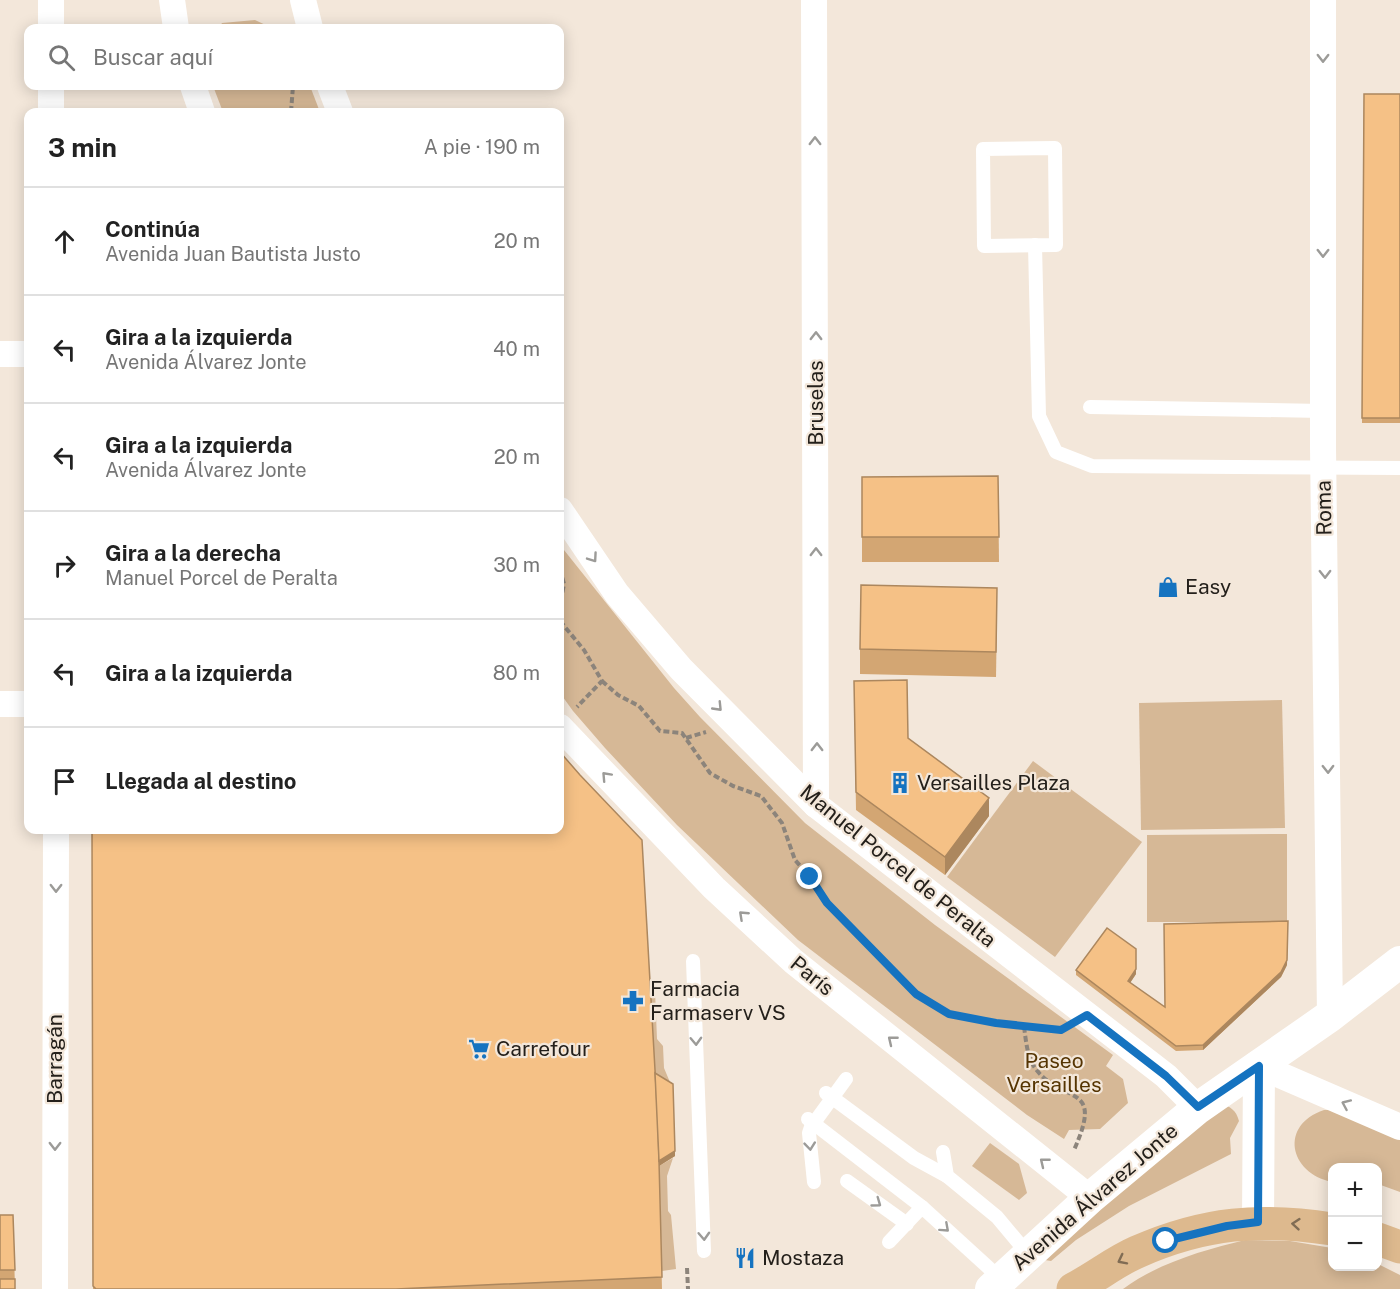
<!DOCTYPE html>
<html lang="es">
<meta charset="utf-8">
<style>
:root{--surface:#fff;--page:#f2f2f2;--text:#222;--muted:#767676;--line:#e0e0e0}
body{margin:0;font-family:"Public Sans",sans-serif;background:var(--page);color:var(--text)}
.controls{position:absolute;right:18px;bottom:18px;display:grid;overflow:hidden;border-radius:12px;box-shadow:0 3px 15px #0003}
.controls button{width:54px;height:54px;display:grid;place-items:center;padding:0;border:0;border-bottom:2px solid var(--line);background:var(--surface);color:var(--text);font:30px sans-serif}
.stop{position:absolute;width:18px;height:18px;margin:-14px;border:4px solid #1573c0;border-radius:50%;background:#fff}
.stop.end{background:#1573c0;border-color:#fff;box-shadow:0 2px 6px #0008}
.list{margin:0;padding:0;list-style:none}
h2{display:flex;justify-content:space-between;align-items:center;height:78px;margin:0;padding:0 24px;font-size:26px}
h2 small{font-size:20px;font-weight:400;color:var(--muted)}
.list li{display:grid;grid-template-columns:39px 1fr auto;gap:18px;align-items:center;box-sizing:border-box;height:108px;padding:0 24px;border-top:2px solid var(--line)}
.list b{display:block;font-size:22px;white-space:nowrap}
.list p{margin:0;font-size:20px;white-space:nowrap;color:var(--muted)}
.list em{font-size:20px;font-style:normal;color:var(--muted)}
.icon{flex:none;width:33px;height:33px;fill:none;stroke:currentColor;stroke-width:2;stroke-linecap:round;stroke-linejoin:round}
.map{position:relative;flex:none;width:1400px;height:1289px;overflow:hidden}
.search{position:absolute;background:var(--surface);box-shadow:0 3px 15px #0003;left:24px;top:24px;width:540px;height:66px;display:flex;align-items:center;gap:15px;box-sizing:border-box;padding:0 21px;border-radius:12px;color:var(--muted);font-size:22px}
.panel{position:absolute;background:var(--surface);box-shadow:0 3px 15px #0003;left:24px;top:108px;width:540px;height:726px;border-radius:12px}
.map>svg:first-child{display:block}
</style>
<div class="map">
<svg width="1400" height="1289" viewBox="0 0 1400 1289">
<rect width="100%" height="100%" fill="#f3e7da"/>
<g fill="#d6b896">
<path d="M255 20 272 28H219L222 23Z"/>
<path d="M213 86H310L320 112H223Z"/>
<path d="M560 545 674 688 700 717 805 823 935 925 1113 1055 1106 1066 1123 1079 1128 1103 1100 1129 1069 1130 1064 1139 1027 1115 798 940 677 825 605 748 573 711 560 693Z"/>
<path d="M1282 700 1285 828 1141 830 1139 703Z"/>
<path d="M1033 761 1142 842 1055 957 947 877Z"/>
<path d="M1287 834V922H1147V835Z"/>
<path d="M650 985 655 991 657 1039 663 1046 664 1068 672 1087 655 1078Z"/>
<path d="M1220 1103C1231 1107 1236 1110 1239 1121L1230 1138 1231 1154 1129 1206 1076 1240 1051 1261 1045 1260V1254Z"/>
<path d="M1324 1110H1335L1400 1133V1192L1378 1184V1168H1332V1182C1289 1173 1279 1125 1324 1110Z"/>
<path d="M990 1143 1019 1164 1027 1193 1019 1200 972 1166Z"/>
<path d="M673 1158 667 1176 668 1211 671 1215 676 1269 662 1271 659 1166Z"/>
<path d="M1245 1240 1290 1241 1332 1248V1266H1378V1264L1400 1275V1289H1123C1158 1263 1204 1250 1245 1240Z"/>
</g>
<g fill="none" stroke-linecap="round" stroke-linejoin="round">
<g stroke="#8c847b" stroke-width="4" stroke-dasharray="6 3" stroke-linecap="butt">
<path d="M291 112 293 86"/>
<path d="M560 569 564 584 560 605"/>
<path d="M560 621 584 650 602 681 577 707"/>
<path d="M602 681 618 695 639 706 660 731 682 733 710 773 733 786 761 796 782 823 795 860 810 877 827 903 916 994 949 1014 996 1023 1058 1029"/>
<path d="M686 738 706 732"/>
<path d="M1024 1027C1026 1040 1027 1057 1035 1068 1063 1106 1105 1081 1074 1150"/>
<path d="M687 1268 688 1289"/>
</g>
<g stroke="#fff" stroke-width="14">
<path d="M1055 148 1056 245 984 246 983 149Z"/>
<path d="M1035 245 1039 416 1056 452 1092 466 1400 468"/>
<path d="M1090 407 1323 411"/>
<path d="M693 961 704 1251"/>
<path d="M826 1093 914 1158 947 1176"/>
<path d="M808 1119 922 1207"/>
<path d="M943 1152 947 1176 997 1217 1028 1254"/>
<path d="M847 1181 907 1224"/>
<path d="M814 1182 809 1133 811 1127 846 1079"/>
<path d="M889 1242 922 1207 1001 1279"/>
</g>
<g stroke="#fff" stroke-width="26">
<path d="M172 0 176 28"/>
<path d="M303 0 310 28"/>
<path d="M814 0 816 805"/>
<path d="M1323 0V447L1330 1016"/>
<path d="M51 28V0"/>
<path d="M51 86V112"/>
<path d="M193 86 202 112"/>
<path d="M330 86 340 112"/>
<path d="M0 354H28"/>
<path d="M560 510 617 594 681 669 816 805 1166 1076 1198 1108"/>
<path d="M0 704H28"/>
<path d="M560 727 714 888 793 961 1090 1198"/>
<path d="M1259 1066 1400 1127"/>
<path d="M55 1289 56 830"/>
</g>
<g stroke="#fff" stroke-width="32">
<path d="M1258 1222 1259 1066"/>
<path d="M991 1289 1090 1198 1198 1108 1330 1016 1400 962"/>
</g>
<g stroke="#ddb98e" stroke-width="33">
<path d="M1378 1239 1400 1247"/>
<path d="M1073 1289C1095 1278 1114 1262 1137 1252 1205 1222 1260 1218 1332 1229"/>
</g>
</g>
<g fill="#d3a673">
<path d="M1364 94H1400V423H1362Z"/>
<path d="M998 476 999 562H862V477Z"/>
<path d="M997 613 996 677 860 674V649Z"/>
<path d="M854 681 908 738 989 816 945 875 856 810Z"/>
<path d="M92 830 655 1073 675 1156 659 1166 662 1289H93Z"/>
<path d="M1136 949V974L1130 983 1164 1007 1287 965 1281 977 1203 1050 1176 1051 1076 975V970Z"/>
<path d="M0 1215H13L15 1289H0Z"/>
</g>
<g fill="#ac875e">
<path d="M989 798V816L945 875V857Z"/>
<path d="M1288 921 1287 965 1281 977 1203 1050V1045Z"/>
<path d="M1136 969V974L1128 986V981Z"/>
<path d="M675 1151V1156L659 1166V1161Z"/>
</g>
<g fill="#f5c186" stroke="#ac875e" stroke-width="1.5">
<path d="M1364 94H1400V418H1362Z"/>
<path d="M998 476 999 537H862V477Z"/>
<path d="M861 585 997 588 996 652 860 649Z"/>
<path d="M907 680 908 738 989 798 945 857 856 792 854 681Z"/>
<path d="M560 752 580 775 642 840 658 1123 662 1277 396 1289H96L93 1286 92 830H560Z"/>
<path d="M1288 921 1287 960 1281 972 1203 1045 1176 1046 1076 970 1107 928 1136 949V969L1128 981 1165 1007 1164 924Z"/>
<path d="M655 1073 673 1084 675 1151 659 1161Z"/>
<path d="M0 1215H13L15 1270H0Z"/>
<rect x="0" y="1279" width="15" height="10"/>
</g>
<defs><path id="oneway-chevron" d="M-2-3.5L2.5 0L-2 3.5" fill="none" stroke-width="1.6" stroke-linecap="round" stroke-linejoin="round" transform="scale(1.5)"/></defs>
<g stroke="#9c9b98">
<use href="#oneway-chevron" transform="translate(1323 58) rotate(90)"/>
<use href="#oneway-chevron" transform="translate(815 141) rotate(-90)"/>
<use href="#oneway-chevron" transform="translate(1323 253) rotate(90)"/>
<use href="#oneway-chevron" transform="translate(816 336) rotate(-90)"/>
<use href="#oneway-chevron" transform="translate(816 552) rotate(-90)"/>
<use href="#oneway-chevron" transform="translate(593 558) rotate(55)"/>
<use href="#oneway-chevron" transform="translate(1325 574) rotate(89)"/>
<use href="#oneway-chevron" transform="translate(718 707) rotate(46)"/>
<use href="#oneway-chevron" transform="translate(817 747) rotate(-90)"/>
<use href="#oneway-chevron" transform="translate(1328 769) rotate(89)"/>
<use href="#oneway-chevron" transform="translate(606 776) rotate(-133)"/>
<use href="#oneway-chevron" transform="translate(56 888) rotate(90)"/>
<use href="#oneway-chevron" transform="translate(743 915) rotate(-137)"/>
<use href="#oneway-chevron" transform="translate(892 1040) rotate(-141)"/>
<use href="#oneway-chevron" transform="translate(696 1041) rotate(88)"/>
<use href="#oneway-chevron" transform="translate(1346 1104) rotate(-156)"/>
<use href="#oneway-chevron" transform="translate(55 1146) rotate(90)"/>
<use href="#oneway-chevron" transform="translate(810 1146) rotate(84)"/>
<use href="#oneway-chevron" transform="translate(1044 1162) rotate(-141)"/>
<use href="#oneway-chevron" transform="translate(877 1203) rotate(36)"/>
<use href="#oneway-chevron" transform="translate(945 1228) rotate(42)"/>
<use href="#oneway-chevron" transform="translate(704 1236) rotate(87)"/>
</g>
<g stroke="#806c54">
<use href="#oneway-chevron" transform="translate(1296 1224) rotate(-175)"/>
<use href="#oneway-chevron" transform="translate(1122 1260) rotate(153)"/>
</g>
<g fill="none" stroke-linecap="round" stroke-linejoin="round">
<path stroke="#1573c0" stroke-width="8" d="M810 877 827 903 916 994 949 1014 996 1023 1061 1030 1087 1015 1166 1076 1198 1107 1259 1066 1258 1222 1227 1226 1166 1241"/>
</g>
<defs>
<symbol id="shop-bare" viewBox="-9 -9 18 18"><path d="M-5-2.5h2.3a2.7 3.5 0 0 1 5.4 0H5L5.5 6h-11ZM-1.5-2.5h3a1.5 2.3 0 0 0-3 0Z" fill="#1573c0" stroke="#f3e7da" stroke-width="2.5" paint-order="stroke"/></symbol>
<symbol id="building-bare" viewBox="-9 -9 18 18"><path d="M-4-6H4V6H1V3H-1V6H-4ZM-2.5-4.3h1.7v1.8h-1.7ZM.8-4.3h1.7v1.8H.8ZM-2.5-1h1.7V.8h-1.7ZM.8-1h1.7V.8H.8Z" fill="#1573c0" stroke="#f3e7da" stroke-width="2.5" paint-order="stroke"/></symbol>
<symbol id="pharmacy-bare" viewBox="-9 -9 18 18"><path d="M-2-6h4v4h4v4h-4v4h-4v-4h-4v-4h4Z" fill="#1573c0" stroke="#f3e7da" stroke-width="2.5" paint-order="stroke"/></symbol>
<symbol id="supermarket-bare" viewBox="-9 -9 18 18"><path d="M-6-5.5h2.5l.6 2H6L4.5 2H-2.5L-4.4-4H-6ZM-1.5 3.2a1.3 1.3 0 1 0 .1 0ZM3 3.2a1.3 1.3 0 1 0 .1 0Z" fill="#1573c0" stroke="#f3e7da" stroke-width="2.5" paint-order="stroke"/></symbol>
<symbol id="restaurant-bare" viewBox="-9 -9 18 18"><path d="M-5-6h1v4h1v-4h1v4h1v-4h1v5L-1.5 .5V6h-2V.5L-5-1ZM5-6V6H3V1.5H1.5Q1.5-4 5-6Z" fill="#1573c0" stroke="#f3e7da" stroke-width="2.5" paint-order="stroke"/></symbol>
</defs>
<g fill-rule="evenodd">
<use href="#shop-bare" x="1153" y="572" width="30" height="30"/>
<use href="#building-bare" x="885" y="768" width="30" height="30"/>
<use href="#pharmacy-bare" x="618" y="986" width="30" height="30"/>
<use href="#supermarket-bare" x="464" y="1034" width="30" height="30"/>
<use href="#restaurant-bare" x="730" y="1243" width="30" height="30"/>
</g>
<g text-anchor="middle" stroke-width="4.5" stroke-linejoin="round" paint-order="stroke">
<g font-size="21" fill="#24201b" stroke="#f3e7da">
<text transform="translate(816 403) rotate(-90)" y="7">Bruselas</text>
<text transform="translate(1324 508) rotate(-91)" y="7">Roma</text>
<text transform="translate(898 866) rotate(39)" y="7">Manuel Porcel de Peralta</text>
<text transform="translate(812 976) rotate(39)" y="7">París</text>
<text transform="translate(55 1059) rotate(-90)" y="7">Barragán</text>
<text transform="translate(1095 1197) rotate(-41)" y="7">Avenida Álvarez Jonte</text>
</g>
<g font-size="21" fill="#24201b" stroke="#f3e7da" text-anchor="start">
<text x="1185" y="594">Easy</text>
<text x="917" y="790">Versailles Plaza</text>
<text x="650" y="996">Farmacia<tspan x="650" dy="24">Farmaserv VS</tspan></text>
<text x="496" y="1056">Carrefour</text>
<text x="762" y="1265">Mostaza</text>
</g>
<g font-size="21" fill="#553402" stroke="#f3e7da">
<text x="1054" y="1068">Paseo<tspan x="1054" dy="24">Versailles</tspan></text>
</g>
</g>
</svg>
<div class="controls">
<button>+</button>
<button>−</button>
</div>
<div class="stop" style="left:1166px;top:1241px"></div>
<div class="stop end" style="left:810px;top:877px"></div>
<div class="search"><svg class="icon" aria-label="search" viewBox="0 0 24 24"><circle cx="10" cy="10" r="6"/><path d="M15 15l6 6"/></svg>Buscar aquí</div>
<section class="panel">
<h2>3 min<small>A pie · 190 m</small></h2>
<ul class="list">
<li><svg class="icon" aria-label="ahead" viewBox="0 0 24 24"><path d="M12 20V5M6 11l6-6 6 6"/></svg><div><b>Continúa</b><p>Avenida Juan Bautista Justo</p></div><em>20 m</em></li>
<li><svg class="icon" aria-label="left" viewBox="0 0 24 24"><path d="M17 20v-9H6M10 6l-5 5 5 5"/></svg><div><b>Gira a la izquierda</b><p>Avenida Álvarez Jonte</p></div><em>40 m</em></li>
<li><svg class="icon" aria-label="left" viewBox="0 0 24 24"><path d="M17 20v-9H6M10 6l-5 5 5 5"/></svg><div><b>Gira a la izquierda</b><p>Avenida Álvarez Jonte</p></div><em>20 m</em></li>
<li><svg class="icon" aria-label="right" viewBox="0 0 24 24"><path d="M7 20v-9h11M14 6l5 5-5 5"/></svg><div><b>Gira a la derecha</b><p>Manuel Porcel de Peralta</p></div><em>30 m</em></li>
<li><svg class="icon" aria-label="left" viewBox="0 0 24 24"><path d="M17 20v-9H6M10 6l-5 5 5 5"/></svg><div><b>Gira a la izquierda</b></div><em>80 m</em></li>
<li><svg class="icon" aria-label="arrive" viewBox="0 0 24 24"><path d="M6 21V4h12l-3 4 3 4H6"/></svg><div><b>Llegada al destino</b></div></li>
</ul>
</section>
</div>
